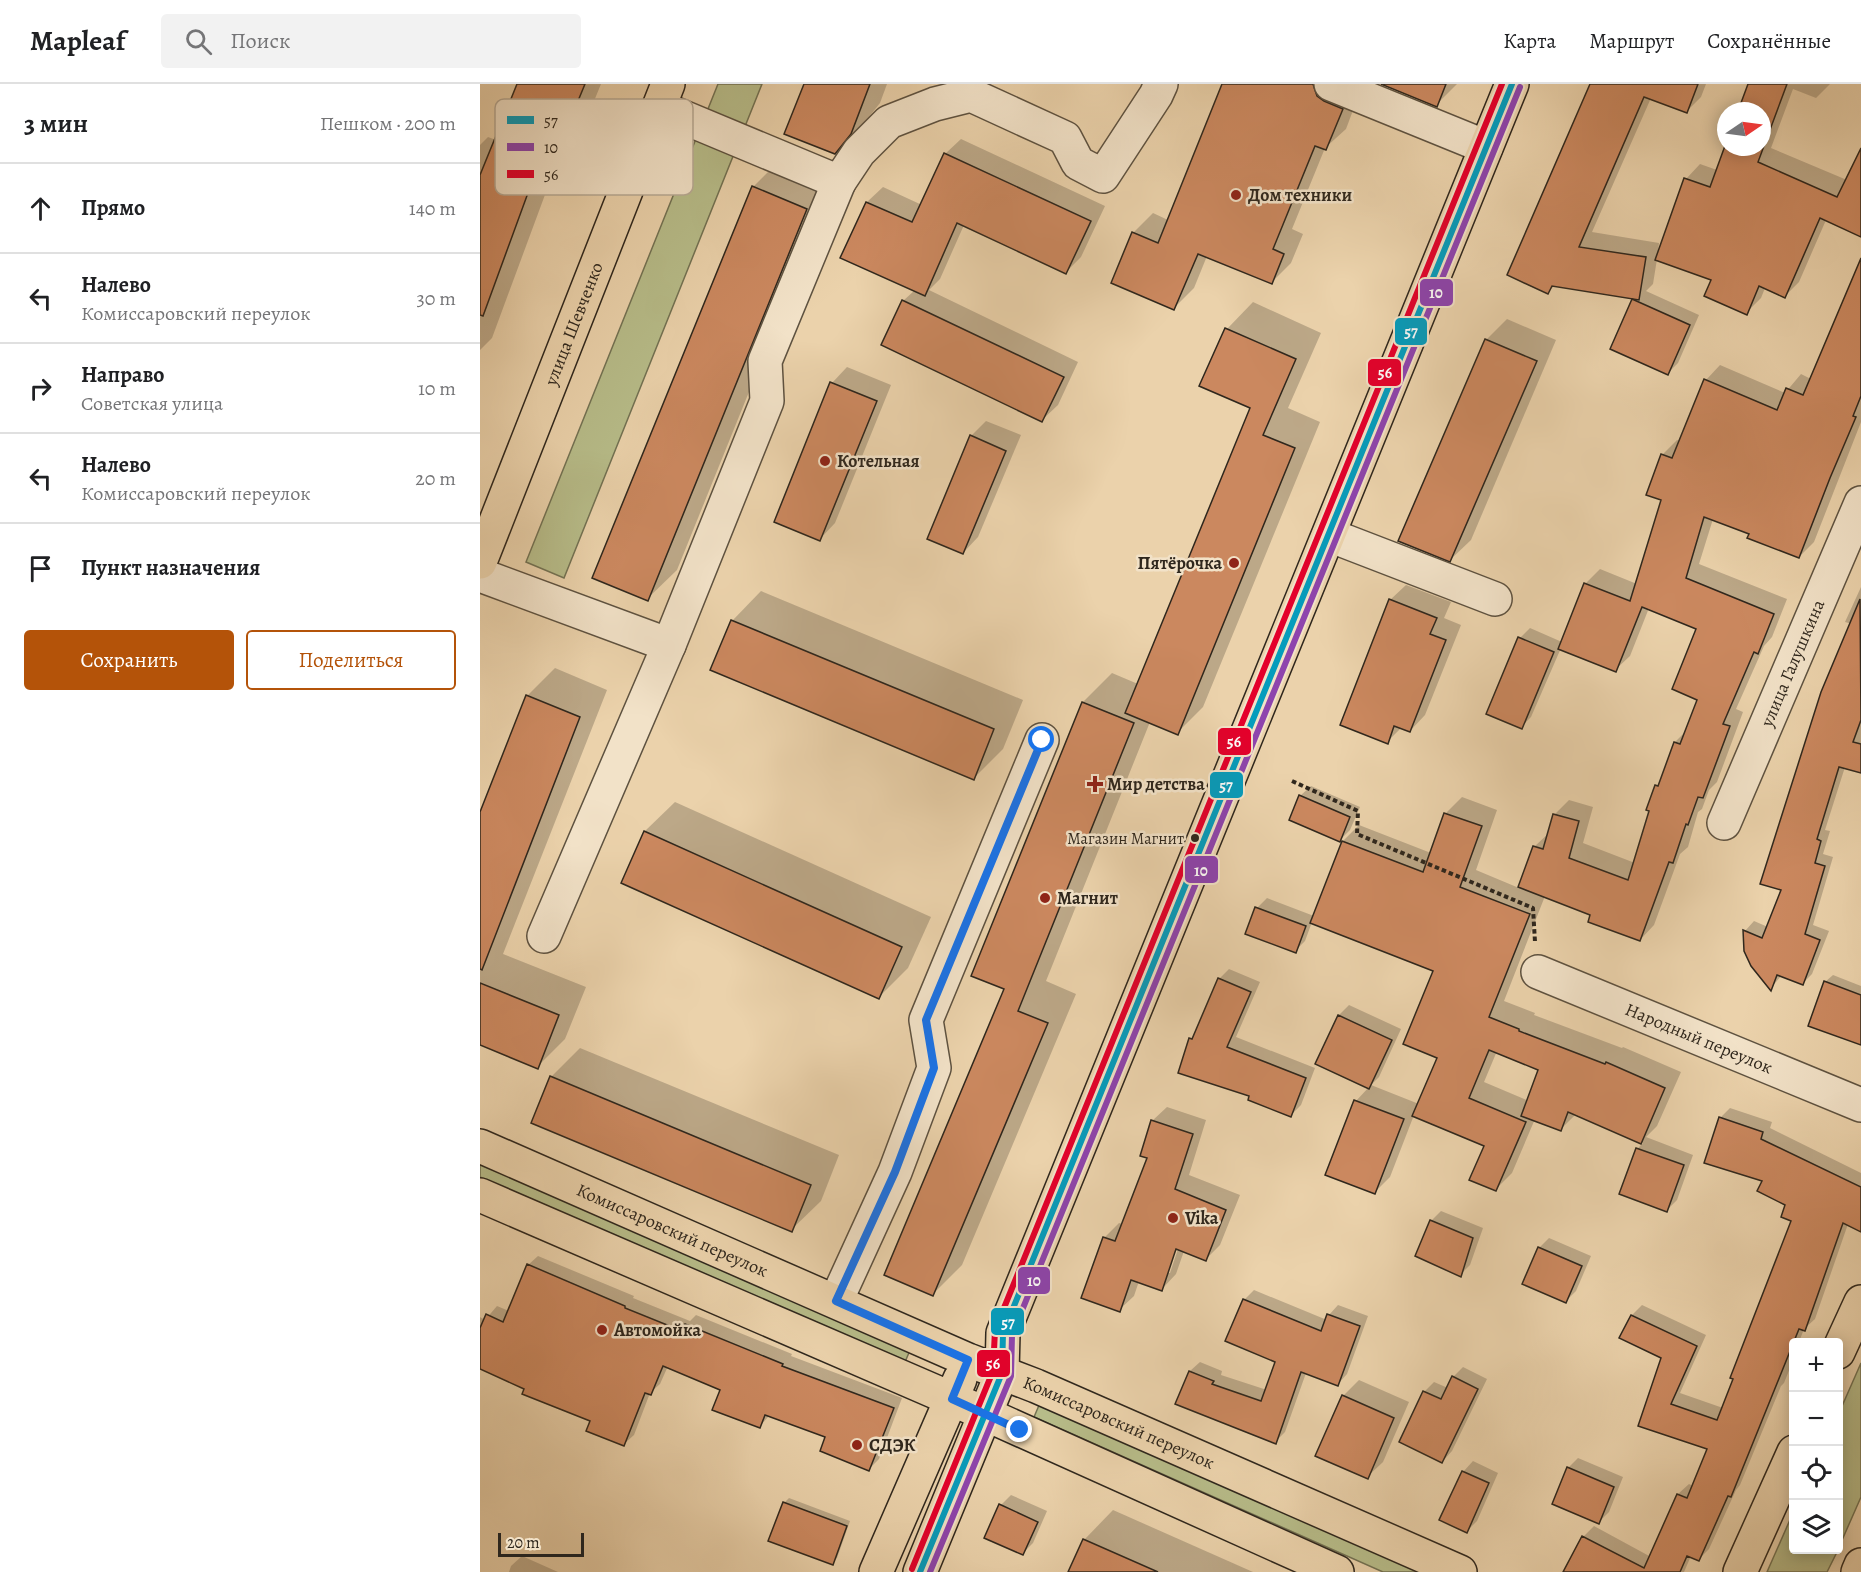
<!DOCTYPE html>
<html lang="ru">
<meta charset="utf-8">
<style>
:root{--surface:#fff;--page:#f2f2f2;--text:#202124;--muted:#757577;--line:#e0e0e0;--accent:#b45309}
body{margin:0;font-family:Alegreya,serif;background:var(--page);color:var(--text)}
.controls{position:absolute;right:18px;bottom:18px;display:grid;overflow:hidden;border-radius:6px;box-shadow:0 3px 15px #0003}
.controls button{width:54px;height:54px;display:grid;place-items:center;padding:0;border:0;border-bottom:2px solid var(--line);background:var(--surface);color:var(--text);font:30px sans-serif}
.compass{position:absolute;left:1237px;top:18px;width:54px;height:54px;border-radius:50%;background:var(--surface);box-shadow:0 3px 15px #0003;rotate:77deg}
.scale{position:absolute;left:18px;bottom:15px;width:86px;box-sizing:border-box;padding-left:6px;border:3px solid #2f271d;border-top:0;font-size:16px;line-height:21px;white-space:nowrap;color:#2f271d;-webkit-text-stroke:4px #f2e2c8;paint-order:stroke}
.stop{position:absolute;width:18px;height:18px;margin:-14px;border:4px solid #1a73e8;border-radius:50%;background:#fff}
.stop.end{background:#1a73e8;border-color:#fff;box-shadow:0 2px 6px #0008}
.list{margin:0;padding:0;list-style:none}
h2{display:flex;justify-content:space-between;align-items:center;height:78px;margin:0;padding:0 24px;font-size:26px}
h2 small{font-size:20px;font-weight:400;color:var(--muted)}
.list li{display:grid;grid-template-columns:39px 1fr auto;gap:18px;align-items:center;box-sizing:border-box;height:90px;padding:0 24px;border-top:2px solid var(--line)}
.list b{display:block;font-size:22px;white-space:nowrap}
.list p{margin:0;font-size:20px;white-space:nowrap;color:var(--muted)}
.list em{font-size:20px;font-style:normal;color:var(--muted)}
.actions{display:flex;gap:12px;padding:18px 24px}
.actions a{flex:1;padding:14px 0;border:2px solid var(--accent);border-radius:6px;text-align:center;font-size:21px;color:var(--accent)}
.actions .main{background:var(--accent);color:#fff}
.icon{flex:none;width:33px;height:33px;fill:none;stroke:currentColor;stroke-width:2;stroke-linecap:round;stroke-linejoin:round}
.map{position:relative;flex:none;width:1381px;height:1488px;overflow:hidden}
header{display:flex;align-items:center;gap:36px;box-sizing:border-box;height:84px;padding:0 30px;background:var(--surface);border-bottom:2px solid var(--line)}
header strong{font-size:28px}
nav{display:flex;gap:33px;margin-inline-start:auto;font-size:21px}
.search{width:420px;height:54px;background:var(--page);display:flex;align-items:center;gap:15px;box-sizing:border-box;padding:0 21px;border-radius:6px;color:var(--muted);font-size:22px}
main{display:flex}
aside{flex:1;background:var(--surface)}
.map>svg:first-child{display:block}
</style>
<header>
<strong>Mapleaf</strong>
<div class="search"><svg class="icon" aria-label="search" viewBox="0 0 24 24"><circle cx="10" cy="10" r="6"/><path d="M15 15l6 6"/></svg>Поиск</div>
<nav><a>Карта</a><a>Маршрут</a><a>Сохранённые</a></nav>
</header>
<main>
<aside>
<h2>3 мин<small>Пешком · 200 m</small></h2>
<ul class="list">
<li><svg class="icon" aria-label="ahead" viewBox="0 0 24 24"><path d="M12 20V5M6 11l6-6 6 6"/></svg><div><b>Прямо</b></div><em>140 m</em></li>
<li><svg class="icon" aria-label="left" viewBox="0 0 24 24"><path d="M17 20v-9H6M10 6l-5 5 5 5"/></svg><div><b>Налево</b><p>Комиссаровский переулок</p></div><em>30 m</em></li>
<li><svg class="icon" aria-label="right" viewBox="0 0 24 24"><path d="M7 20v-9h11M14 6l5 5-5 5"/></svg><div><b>Направо</b><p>Советская улица</p></div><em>10 m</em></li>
<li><svg class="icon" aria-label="left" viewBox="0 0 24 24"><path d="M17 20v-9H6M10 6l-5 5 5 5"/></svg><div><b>Налево</b><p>Комиссаровский переулок</p></div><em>20 m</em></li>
<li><svg class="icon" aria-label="arrive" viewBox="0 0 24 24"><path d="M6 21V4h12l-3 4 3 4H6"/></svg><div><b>Пункт назначения</b></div></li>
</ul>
<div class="actions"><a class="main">Сохранить</a><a>Поделиться</a></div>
</aside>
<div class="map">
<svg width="1381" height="1488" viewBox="0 0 1381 1488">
<rect width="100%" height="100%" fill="#ebd2ab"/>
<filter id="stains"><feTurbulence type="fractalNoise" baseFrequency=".00333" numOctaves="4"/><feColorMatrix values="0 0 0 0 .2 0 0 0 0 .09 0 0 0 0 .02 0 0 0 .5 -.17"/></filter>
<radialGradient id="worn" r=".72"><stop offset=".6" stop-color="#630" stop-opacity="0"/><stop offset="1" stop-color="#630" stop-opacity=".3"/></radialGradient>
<g fill="#b7bc89" stroke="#737253" stroke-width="1.5">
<path d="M238 0H282L84 494 46 478Z"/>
<path d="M0 1076 431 1264 425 1278 0 1093Z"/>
<path d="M1381 1279V1413L1359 1463V1329Z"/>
<path d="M560 1319 942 1488H903L554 1333Z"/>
<path d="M1313 1429 1314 1466H1358L1347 1488H1287Z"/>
</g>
<g fill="#0003" fill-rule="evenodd">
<path d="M39 0H121L96 61 76 81 12 254 0 266V61L8 53 16 56Z"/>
<path d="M326 0H407L400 19 384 39 355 68Z"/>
<path d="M743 0H869L881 5 866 45 845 64 812 145 823 150 811 179 791 199 727 172 714 204 694 224 653 149 673 129 688 136Z"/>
<path d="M905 0H977L956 21Z"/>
<path d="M1112 0H1226L1221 13 1207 27 1171 14 1112 148 1179 159 1178 168 1206 95 1220 80 1237 86 1246 63H1282V27H1259L1269 0H1350L1336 14 1313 5 1291 64 1367 96 1381 68V151L1346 136 1319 198 1305 212 1285 204 1281 214 1266 229 1233 195 1177 175 1173 200 1166 207 1219 231 1198 279 1188 289 1153 216 1155 214 1075 201 1068 208Z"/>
<path d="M481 55 625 122 601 173 586 188 484 141 460 195 449 206 598 278 578 321 562 336 423 217 435 206 362 174 387 118 403 103 442 121 465 70Z"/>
<path d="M302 74 355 95 197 486 167 515 273 103Z"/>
<path d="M1381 177V338L1334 458 1319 473 1271 449 1233 435 1219 480 1307 515 1292 553 1284 562 1256 625 1263 628 1237 698 1229 706 1222 725 1218 728 1208 763 1200 770 1174 841 1160 856 1112 830 1065 812 1024 917 1055 929 1054 931 1142 964 1143 963 1201 988 1177 1042 1166 1053 1213 1071 1197 1116 1187 1126 1141 1109 1158 1064 1163 1059 1096 1030 1081 1045 1055 1035 1032 1089 1016 1105 1006 1061 934 1031 910 1093 894 1109 876 1017 889 1003 859 931 869 921 921 945 899 993 891 1001 939 1020 959 973 955 886 832 838 825 857 815 867 777 824 787 814 834 832 863 757 879 741 951 769 966 729 982 713 1017 726 996 786 1039 804 1055 762 1070 748 1074 731 1089 716 1113 723 1103 759 1155 779 1177 702 1181 697 1195 658 1207 646 1219 616 1218 544 1169 524 1150 572 1135 586 1081 564 1051 633 1041 643 1040 554 1050 544 1082 558 1105 500 1120 485 1157 500 1182 415 1168 410 1183 370 1197 356 1200 357 1226 296 1240 281 1305 309 1321 290 1331 295ZM1017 967 1060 985 1049 1017 1004 998Z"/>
<path d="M773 218 841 249 808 324 840 338 723 623 697 649 670 638 566 897 596 910 482 1181 453 1210 526 905 603 618 632 589 658 600 772 324 721 301 747 245Z"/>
<path d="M1027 235 1076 256 991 456 970 476 1006 256Z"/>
<path d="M367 283 411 301 355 439 340 455 352 299Z"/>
<path d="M506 337 541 351 498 453 483 469 491 352Z"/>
<path d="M926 501 971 518 964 534 981 541 945 631 930 647 922 643 907 658 910 516Z"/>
<path d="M1381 503V688L1365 683 1345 746 1350 747 1343 770 1353 773 1333 841 1349 847 1332 890 1323 899 1302 891 1291 904 1265 867V847L1274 837 1288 843 1303 805 1372 540 1365 538Z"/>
<path d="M281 507 543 616 523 665 494 694 252 537Z"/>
<path d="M75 584 127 606 23 870 106 903 85 955 57 983 0 960V731L47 612Z"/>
<path d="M831 702 880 723 870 746 860 756 820 712Z"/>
<path d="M195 718 451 833 428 884 399 913 143 798 165 747Z"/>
<path d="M749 885 780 898 756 953 835 984 821 1021 811 1031 771 1012 711 955 715 950 739 895Z"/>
<path d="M1353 891 1381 902V960L1330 941 1345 898Z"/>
<path d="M100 964 359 1071 341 1117 311 1146 71 993Z"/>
<path d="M687 1023 726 1036 709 1091 760 1111 740 1161 726 1175 704 1167 696 1190 682 1205 659 1197 654 1212 639 1226 624 1154 639 1139 643 1140 669 1073 672 1037ZM697 1158 700 1159 690 1189H686Z"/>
<path d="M1250 1024 1292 1038 1290 1044 1381 1089V1138L1376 1144 1368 1140 1335 1235 1324 1245 1319 1258H1314V1274L1304 1299 1301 1302 1260 1401 1256 1406 1229 1465 1219 1475 1211 1472 1204 1488H1097L1088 1483 1103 1453 1114 1442 1171 1473 1198 1410 1209 1400 1213 1402 1229 1364 1160 1341 1183 1273 1152 1231 1162 1221 1226 1251 1200 1309 1243 1324 1312 1137 1307 1121 1284 1096 1240 1034Z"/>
<path d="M961 1127 1003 1144 990 1181 980 1191 951 1137Z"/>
<path d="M1069 1154 1111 1172 1096 1207 1086 1217 1059 1164Z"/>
<path d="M58 1172 154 1212 153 1214 210 1237 216 1231 312 1270 311 1272 422 1314 399 1375 389 1385 347 1353 289 1332 280 1342 242 1305 188 1282 180 1300 170 1309 154 1351 144 1360 112 1336 0 1283V1233L5 1236 17 1222 29 1227 48 1181Z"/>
<path d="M774 1206 847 1236 849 1231 858 1221 888 1232 867 1290 858 1300 826 1289 805 1348 795 1358 697 1319 710 1287 720 1278 742 1287 741 1291 787 1306 797 1278 764 1216Z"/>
<path d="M983 1283 1007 1295 972 1367 962 1378 944 1308 954 1298 968 1304 973 1293Z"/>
<path d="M879 1296 929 1318 903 1378 887 1393 837 1371 863 1312Z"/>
<path d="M1098 1374 1143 1393 1129 1428 1119 1438 1088 1384Z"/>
<path d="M993 1377 1018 1389 997 1437 987 1447 961 1436 983 1388Z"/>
<path d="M531 1411 567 1427 553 1459 543 1469 521 1421Z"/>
<path d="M309 1414 370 1437 357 1474 352 1479 304 1419Z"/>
<path d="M633 1426 773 1488H590L604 1456Z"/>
<path d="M42 1472 78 1488H29L31 1482Z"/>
</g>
<g fill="#cb885f" stroke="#2f271d" stroke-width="1.5">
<path d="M37 0H105L67 92 56 87 3 232 0 231V91Z"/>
<path d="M324 0H390L371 50 355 70 304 50Z"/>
<path d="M742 0H833L837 12 844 17 863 25 846 66 835 62 793 165 804 170 792 200 718 170 694 226 631 199 652 148 678 159Z"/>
<path d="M901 0H966L957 23Z"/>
<path d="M1110 0H1218L1207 29 1164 13 1099 163 1166 173 1159 216 1072 202 1068 210 1027 191Z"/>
<path d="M1268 0H1307L1278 78 1357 113 1381 64V153L1340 134 1305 214 1279 202 1267 231 1224 212 1231 196 1175 176 1204 94 1230 103 1246 59V63H1282V27H1258Z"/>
<path d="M464 69 611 137 586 190 477 139 445 212 360 174 386 118 432 138Z"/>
<path d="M272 102 327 125 168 517 112 494Z"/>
<path d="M1381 174V312L1373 332 1376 333 1350 394 1319 474 1267 454 1269 450 1224 433 1206 494 1294 530 1278 570 1274 568 1243 640 1250 642 1223 714 1218 713 1208 741 1206 740 1193 779 1189 778 1160 857 1108 838 1110 831 1038 803 1053 762 1063 765 1073 730 1099 737 1089 774 1148 796 1169 727 1166 726 1175 701 1178 702 1194 658 1200 660 1217 616 1192 605 1216 545 1162 523 1136 588 1078 565 1104 499 1150 517 1181 416 1166 411 1181 370 1192 374 1224 295 1297 326 1306 304 1323 311Z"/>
<path d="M1152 215 1210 241 1188 291 1130 265Z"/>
<path d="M422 216 584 293 562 338 401 261Z"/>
<path d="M745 244 816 275 783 351 815 364 698 651 645 629 770 324 719 302Z"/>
<path d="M1005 255 1057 277 970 478 918 457Z"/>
<path d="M350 298 397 317 340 457 294 438Z"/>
<path d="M490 351 526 367 483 470 447 455Z"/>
<path d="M909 515 957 534 950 550 966 556 930 648 914 642 908 660 860 641Z"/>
<path d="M1380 515 1381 636 1373 658 1381 660V689L1359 683 1337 755 1341 757 1335 779 1345 782 1325 850 1340 856 1323 901 1297 891 1291 907 1271 882 1264 867 1263 846 1282 854 1301 806 1280 800 1341 608Z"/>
<path d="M251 536 514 645 494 696 230 586Z"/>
<path d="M1038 553 1074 568 1042 645 1006 630Z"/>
<path d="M46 611 100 633 2 886 0 885V728Z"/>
<path d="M602 618 654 639 538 927 568 939 453 1212 404 1191 524 905 491 892Z"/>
<path d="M819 711 870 733 860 758 809 736Z"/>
<path d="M964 729 1002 742 980 803 1050 830 1009 933 1039 945V947L1125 980 1126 978 1185 1004 1161 1060 1088 1028 1081 1047 1041 1032 1058 986 1009 966 989 1014 1046 1038 1016 1107 989 1096 1004 1062 932 1032 957 974 923 960 953 887 830 839 862 757 943 788Z"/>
<path d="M164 747 422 863 399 915 141 799Z"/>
<path d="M775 823 826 842 816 869 765 850Z"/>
<path d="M738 894 771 908 747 963 826 994 811 1033 768 1016 769 1012 698 989 709 954 712 955Z"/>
<path d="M1344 897 1381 911V961L1328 942Z"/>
<path d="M0 899 79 931 58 985 0 961Z"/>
<path d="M858 931 912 956 889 1005 835 980Z"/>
<path d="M70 992 331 1101 312 1148 51 1039Z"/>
<path d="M874 1016 924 1035 895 1110 845 1091Z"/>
<path d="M1239 1033 1283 1048 1281 1055 1381 1103V1148L1363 1139 1325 1247 1319 1245 1251 1413 1248 1412 1219 1477 1207 1472 1200 1488H1083L1102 1452 1164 1484 1197 1410 1207 1414 1227 1365 1158 1342 1181 1274 1139 1254 1151 1231 1217 1262 1191 1320 1237 1336 1253 1295 1250 1294 1311 1137 1301 1133 1305 1121 1277 1107 1282 1097 1224 1079Z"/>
<path d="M671 1036 713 1050 695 1105 746 1126 726 1177 696 1165 682 1207 651 1196 640 1228 601 1214 623 1153 635 1157 667 1074 660 1072Z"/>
<path d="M1156 1064 1204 1081 1187 1128 1139 1110Z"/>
<path d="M950 1136 993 1154 981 1193 935 1172Z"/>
<path d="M1058 1163 1102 1182 1086 1219 1042 1200Z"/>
<path d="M47 1180 145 1222V1224L202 1247 205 1240 303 1280 302 1282 414 1324 389 1387 340 1367 345 1353 285 1331 280 1344 232 1326 240 1306 183 1282 171 1311 165 1309 144 1362 106 1347 110 1337 42 1310 44 1305 0 1285V1244L6 1230 23 1238Z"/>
<path d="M763 1215 841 1247 847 1230 880 1242 858 1302 821 1288 796 1360 695 1320 709 1287 734 1297 732 1300 781 1317 795 1278 745 1257Z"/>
<path d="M972 1292 998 1305 962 1379 919 1358 943 1307 961 1315Z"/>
<path d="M862 1311 914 1334 888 1395 835 1372Z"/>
<path d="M1087 1383 1134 1403 1119 1440 1072 1420Z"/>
<path d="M982 1387 1009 1399 987 1449 959 1436Z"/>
<path d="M303 1418 367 1442 353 1481 288 1457Z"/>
<path d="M519 1420 558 1438 543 1471 504 1454Z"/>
<path d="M603 1455 678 1488H588Z"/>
</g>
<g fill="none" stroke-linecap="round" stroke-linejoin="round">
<defs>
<g id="minor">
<path d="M851 0 1006 63"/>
<path d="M179 23 359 98 379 68 409 38 455 20 491 11 585 54 598 79 623 92 676 11 681 0"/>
<path d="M849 451 1015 515"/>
<path d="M0 491 189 561 287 317 285 277 359 98"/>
<path id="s1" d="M1244 739 1381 419"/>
<path d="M64 852 189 561"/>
<path id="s2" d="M1058 888 1381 1021"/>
<path d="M356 1217 415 1088 454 984 446 936 562 656"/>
</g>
<g id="major">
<path id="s3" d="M0 478 188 0"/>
<path id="s4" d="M0 1062 488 1276 556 1302 980 1488"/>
<path d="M0 1111 472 1315 857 1488"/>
<path d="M1358 1268 1381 1218"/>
<path d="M396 1488 480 1295"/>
<path d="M440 1488 522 1289 523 1249 1032 0"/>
<path d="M1260 1488 1314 1368"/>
<path d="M1378 1488 1381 1481"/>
</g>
</defs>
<use href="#minor" stroke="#5e5240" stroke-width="36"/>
<use href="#major" stroke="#2f271d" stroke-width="36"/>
<path stroke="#2f271d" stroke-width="4" stroke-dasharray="4.5 3" stroke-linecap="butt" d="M812 697 878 727 877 750 1053 824 1055 858"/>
<use href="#minor" stroke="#f2e2c8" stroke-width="33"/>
<use href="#major" stroke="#ebd2ab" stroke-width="33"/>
<defs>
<path id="bus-1" d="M440 1488 522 1289 523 1249 1032 0"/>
<path id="bus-2" d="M450 1488 531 1292 532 1251 1040 3"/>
<path id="bus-3" d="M432 1485 513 1287 515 1246 1022 0"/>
</defs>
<use href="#bus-1" stroke="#f2e2c8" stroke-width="10"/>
<use href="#bus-2" stroke="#f2e2c8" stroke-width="10"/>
<use href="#bus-3" stroke="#f2e2c8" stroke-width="10"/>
<use href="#bus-1" stroke="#059cbc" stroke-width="6"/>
<use href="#bus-2" stroke="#8e44ad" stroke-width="6"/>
<use href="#bus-3" stroke="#e4002b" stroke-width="6"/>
</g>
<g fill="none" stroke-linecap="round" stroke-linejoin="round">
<path stroke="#1a73e8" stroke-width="8" d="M540 1346 472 1315 488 1276 356 1217 415 1088 454 984 446 936 562 656"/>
</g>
<g fill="#8f2418" stroke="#f2e2c8" stroke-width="2">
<circle cx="756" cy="111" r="6"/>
<circle cx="345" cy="377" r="6"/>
<circle cx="754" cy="479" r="6"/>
<path d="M612 691h6v6h6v6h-6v6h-6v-6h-6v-6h6z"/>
<circle cx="565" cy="814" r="6"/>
<circle cx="693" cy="1134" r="6"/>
<circle cx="122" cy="1246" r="6"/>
<circle cx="377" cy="1361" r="6"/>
</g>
<circle fill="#2f271d" stroke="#f2e2c8" stroke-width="2" cx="715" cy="754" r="5"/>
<g text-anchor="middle" stroke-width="5" stroke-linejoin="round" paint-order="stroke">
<g font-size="16" fill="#2f271d" stroke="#f2e2c8" text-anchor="end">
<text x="704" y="760">Магазин Магнит</text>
</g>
<g font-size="18" font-weight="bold" fill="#2f271d" stroke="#f2e2c8" text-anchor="start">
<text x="768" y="117">Дом техники</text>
<text x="357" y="383">Котельная</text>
<text x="742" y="485" text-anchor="end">Пятёрочка</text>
<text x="627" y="706">Мир детства</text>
<text x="577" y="820">Магнит</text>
<text x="705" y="1140">Vika</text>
<text x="134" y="1252">Автомойка</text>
<text x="389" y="1367">СДЭК</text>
</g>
<g font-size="18" fill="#2f271d" stroke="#f2e2c8">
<text dy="6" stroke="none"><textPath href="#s3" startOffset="256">улица Шевченко</textPath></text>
<text dy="6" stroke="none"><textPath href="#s1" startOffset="174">улица Галушкина</textPath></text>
<text dy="6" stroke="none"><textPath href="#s2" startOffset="174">Народный переулок</textPath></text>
<text dy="6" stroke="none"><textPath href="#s4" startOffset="210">Комиссаровский переулок</textPath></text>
<text dy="6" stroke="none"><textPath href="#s4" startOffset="696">Комиссаровский переулок</textPath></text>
</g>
</g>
<rect x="15" y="15" width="198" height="96" rx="9" fill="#f2e2c8" stroke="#b8aa95" stroke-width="1.5"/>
<rect x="27" y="32" width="27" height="8" fill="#059cbc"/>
<rect x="27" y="59" width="27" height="8" fill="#8e44ad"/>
<rect x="27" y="86" width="27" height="8" fill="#e4002b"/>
<g font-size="16" fill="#2f271d">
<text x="64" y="42">57</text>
<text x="64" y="69">10</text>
<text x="64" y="96">56</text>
</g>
<g stroke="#f2e2c8" stroke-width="2">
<rect x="939" y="194" width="35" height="29" rx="6" fill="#8e44ad"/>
<rect x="914" y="233" width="34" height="29" rx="6" fill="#059cbc"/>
<rect x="887" y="274" width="35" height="29" rx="6" fill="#e4002b"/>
<rect x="737" y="643" width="35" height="29" rx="6" fill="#e4002b"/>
<rect x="729" y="687" width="35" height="28" rx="6" fill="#059cbc"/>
<rect x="704" y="771" width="35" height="29" rx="6" fill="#8e44ad"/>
<rect x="537" y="1182" width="34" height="29" rx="6" fill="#8e44ad"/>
<rect x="510" y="1223" width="35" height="29" rx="6" fill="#059cbc"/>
<rect x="496" y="1265" width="35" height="29" rx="6" fill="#e4002b"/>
</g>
<g font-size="16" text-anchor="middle" font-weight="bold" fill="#fff">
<text x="956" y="214">10</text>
<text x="931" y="253">57</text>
<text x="905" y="294">56</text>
<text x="754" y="663">56</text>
<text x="746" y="707">57</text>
<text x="721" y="792">10</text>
<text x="554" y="1202">10</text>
<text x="528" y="1244">57</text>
<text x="513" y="1285">56</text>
</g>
<rect width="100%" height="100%" filter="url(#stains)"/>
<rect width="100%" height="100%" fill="url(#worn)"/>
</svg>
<div class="controls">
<button>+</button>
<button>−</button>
<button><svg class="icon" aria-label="locate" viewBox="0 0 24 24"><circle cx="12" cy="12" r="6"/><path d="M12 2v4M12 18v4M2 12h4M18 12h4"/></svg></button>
<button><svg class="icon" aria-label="layers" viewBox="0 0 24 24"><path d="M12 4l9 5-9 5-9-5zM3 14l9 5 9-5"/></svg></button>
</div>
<svg class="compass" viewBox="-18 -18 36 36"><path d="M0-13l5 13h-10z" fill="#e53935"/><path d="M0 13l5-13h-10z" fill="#757577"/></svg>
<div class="scale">20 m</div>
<div class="stop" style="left:562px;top:656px"></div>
<div class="stop end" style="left:540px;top:1346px"></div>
</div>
</main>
